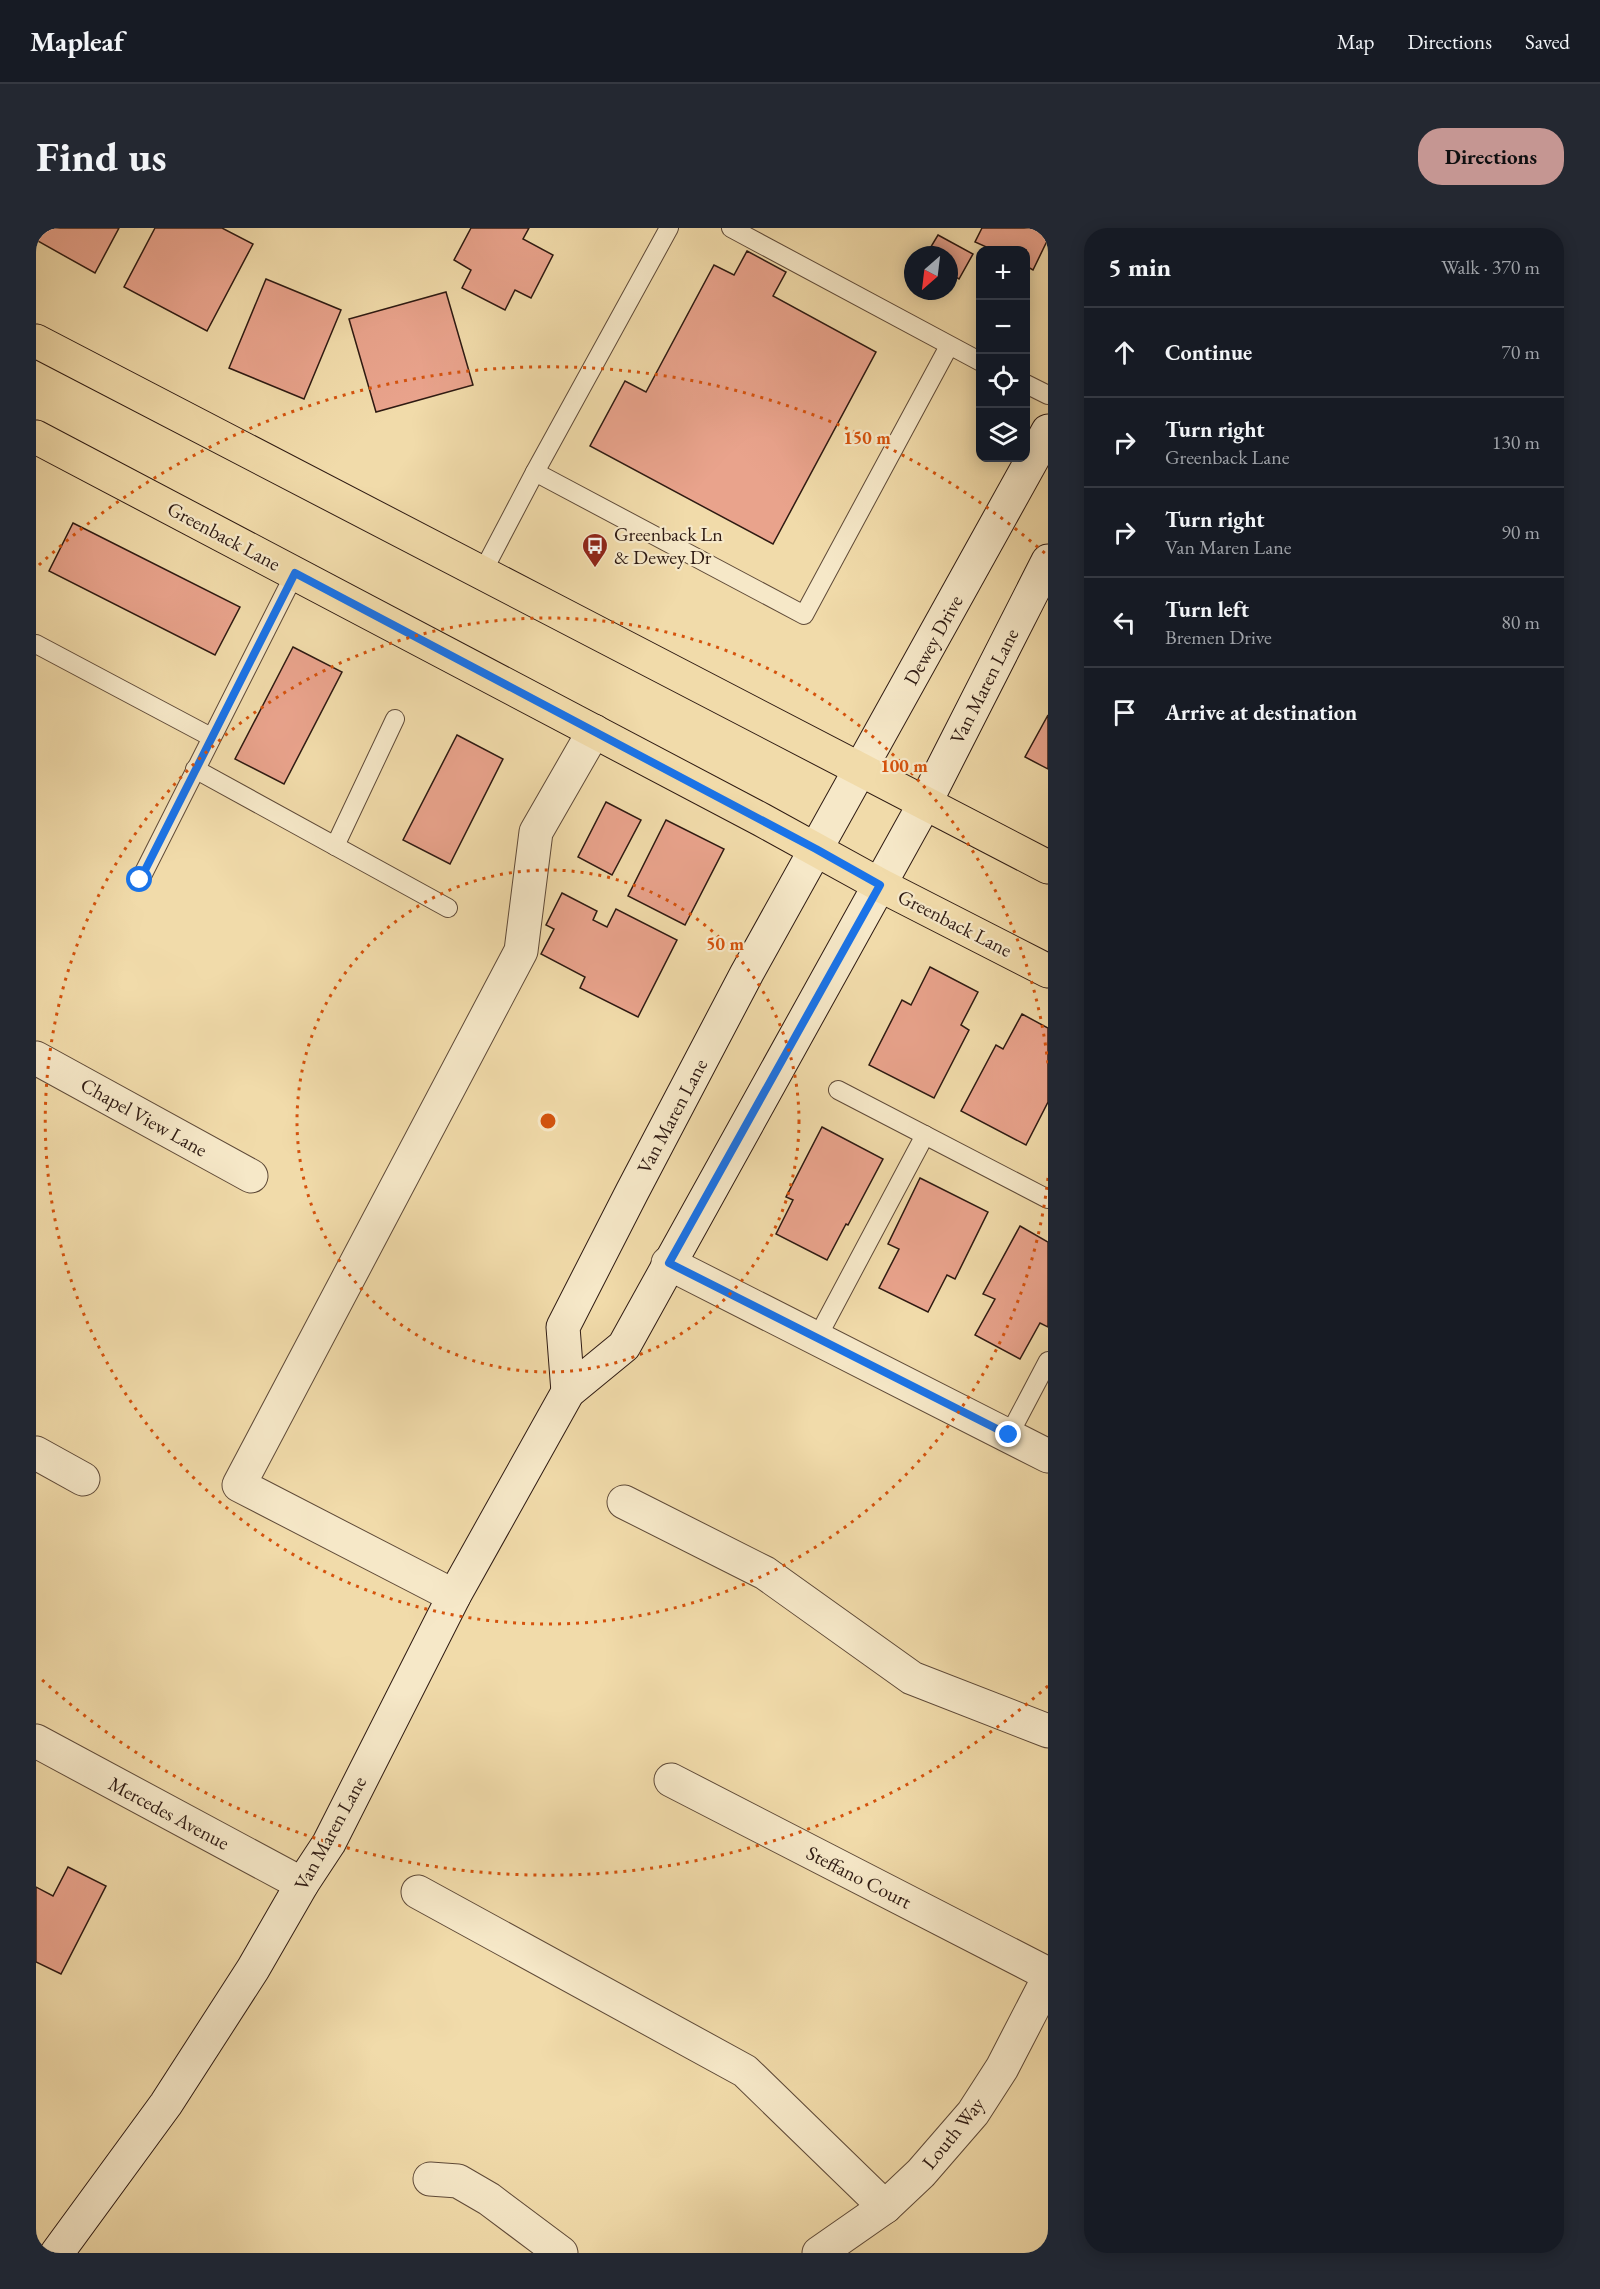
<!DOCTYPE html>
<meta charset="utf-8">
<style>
:root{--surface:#171b24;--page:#242831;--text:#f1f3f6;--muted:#9ea1a6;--line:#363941;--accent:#c59692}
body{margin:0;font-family:"EB Garamond",serif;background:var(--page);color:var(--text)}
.controls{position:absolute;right:18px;top:18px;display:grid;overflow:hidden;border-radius:12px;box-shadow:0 3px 15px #0003}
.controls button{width:54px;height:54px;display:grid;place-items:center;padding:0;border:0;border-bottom:2px solid var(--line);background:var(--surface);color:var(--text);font:30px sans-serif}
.compass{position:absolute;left:868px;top:18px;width:54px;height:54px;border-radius:50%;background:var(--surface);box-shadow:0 3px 15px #0003;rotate:208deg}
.stop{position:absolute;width:18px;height:18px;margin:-14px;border:4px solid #1a73e8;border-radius:50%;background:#fff}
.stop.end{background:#1a73e8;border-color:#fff;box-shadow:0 2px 6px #0008}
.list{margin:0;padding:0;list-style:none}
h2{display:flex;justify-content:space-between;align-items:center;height:78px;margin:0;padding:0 24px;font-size:26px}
h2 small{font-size:20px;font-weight:400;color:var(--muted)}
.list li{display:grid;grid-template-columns:39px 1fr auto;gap:18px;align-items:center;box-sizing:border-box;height:90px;padding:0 24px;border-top:2px solid var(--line)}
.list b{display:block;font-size:22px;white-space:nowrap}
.list p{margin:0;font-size:20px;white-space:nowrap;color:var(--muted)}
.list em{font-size:20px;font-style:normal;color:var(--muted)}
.icon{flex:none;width:33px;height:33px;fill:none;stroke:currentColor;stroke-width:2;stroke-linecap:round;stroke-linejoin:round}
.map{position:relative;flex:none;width:1012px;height:2025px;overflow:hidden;border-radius:24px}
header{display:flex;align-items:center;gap:36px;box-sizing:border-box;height:84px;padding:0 30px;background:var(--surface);border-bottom:2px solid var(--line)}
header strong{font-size:28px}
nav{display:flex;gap:33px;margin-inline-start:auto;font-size:21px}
.intro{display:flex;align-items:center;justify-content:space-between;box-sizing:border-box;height:144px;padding:0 36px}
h1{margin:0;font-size:42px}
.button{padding:15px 27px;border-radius:24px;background:var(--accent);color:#111;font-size:21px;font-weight:700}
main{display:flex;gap:36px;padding:0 36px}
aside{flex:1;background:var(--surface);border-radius:24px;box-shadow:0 3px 15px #0003}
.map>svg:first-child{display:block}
</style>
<header>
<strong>Mapleaf</strong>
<nav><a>Map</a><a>Directions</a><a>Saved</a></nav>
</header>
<div class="intro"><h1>Find us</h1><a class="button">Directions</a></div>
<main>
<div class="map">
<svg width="1012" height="2025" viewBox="0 0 1012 2025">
<rect width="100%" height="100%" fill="#f1dbaa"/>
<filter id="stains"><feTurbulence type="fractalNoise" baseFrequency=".00333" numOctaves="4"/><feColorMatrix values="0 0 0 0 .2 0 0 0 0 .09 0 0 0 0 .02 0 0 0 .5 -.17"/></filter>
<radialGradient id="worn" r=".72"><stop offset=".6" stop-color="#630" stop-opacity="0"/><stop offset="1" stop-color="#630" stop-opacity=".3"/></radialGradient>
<g fill="#e9a38c" stroke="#2e1a12" stroke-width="1.5">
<path d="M0 0H83L59 45 0 12Z"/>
<path d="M119 0H186L217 16 171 103 88 59Z"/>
<path d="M435 0H493L487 11 517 27 495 70 479 62 469 82 426 60 435 42 418 32Z"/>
<path d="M946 0H1012V11L997 42 990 38V22H957L939 14Z"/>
<path d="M902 7 937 26 923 51 913 45V27H890Z"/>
<path d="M711 23 750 44 737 68 840 124 737 316 554 218 589 153 610 164 678 37 698 47Z"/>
<path d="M230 51 305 82 268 171 193 140Z"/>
<path d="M410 64 437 157 340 184 313 91Z"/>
<path d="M37 295 204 379 179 427 13 343Z"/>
<path d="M257 419 306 444 248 556 199 531Z"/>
<path d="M1012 487V541L989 529Z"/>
<path d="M421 507 467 531 414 636 367 612Z"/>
<path d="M570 574 605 592 576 647 542 629Z"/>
<path d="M630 592 688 621 649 697 592 668Z"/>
<path d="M526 665 561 683 557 692 571 699 580 681 641 712 602 789 544 760 549 749 505 726 518 701 510 697Z"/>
<path d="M894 739 942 764 925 797 933 802 898 870 833 837 866 772 875 777Z"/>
<path d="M986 786 1012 800V874L990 917 925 883 960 817 967 821Z"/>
<path d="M786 899 847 931 812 997 810 996 791 1032 740 1006 757 972 750 969Z"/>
<path d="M884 950 952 984 919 1051 911 1047 892 1084 843 1060 863 1021 852 1016Z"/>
<path d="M984 998 1012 1014V1099L1004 1095 984 1131 939 1107 959 1071 947 1066Z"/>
<path d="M32 1639 70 1658 25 1746 0 1734V1659L17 1668Z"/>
</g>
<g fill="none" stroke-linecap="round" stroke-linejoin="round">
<defs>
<g id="lane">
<path d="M695 0 945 134"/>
<path d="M990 156 1012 167"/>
<path d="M499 244 768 387 913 118"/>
<path d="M446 345 499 244 633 0"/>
<path d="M0 416 175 509"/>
<path d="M159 541 412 680"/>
<path d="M299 618 359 491"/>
<path d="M104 652 259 345"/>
<path d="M802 862 1012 971"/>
<path d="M781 1110 889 907"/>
<path d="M973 1207 1012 1133"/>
</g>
<g id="street">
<path d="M0 830 215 948"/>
<path d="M632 1035 1012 1228"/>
<path d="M0 1225 47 1251"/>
<path d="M588 1274 729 1345 876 1450 1012 1503"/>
<path d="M418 1368 203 1257 485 723 500 604 558 503"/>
<path d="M0 1513 266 1656"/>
<path d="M635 1552 1012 1746"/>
<path d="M382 1664 709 1843 849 1979"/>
<path d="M394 1951 422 1953 453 1971 525 2025"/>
<path d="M783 2025 849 1979 885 1945 937 1885 966 1840 1012 1751"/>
</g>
<g id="secondary">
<path d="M532 1164 527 1099 596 964 711 745 1012 203"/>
<path d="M21 2025 130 1876 217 1741 266 1656 293 1615 418 1368 532 1164 588 1118 890 573 1012 333"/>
</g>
<g id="primary">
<path d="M0 113C336 291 676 461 1012 639"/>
<path d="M0 209 726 592 844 657 1012 743"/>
</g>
</defs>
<use href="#lane" stroke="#5f4a38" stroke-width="20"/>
<use href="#street" stroke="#5f4a38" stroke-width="35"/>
<use href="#secondary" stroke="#2e1a12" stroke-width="35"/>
<use href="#primary" stroke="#2e1a12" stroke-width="35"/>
<use href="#lane" stroke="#f6e8c8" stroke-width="18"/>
<use href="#street" stroke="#f6e8c8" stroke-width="33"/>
<use href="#secondary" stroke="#f6e8c8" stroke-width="33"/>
<use href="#primary" stroke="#f1dbaa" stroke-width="33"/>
</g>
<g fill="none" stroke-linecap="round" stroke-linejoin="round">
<path stroke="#1a73e8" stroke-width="8" d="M104 652 259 345 780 621 844 657 633 1035 973 1207"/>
</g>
<g fill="none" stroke="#d5530d" stroke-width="3" stroke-dasharray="3 6">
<circle cx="512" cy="893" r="251"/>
<path d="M1012 950A503 503 0 1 1 1012 836"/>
<path d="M1012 1458A754 754 0 0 1 3 1449M3 337A754 754 0 0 1 1012 328"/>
</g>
<defs>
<symbol id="bus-pin" viewBox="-11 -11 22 30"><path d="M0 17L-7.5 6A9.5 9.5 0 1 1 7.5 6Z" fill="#8f2418" stroke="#f6e8c8"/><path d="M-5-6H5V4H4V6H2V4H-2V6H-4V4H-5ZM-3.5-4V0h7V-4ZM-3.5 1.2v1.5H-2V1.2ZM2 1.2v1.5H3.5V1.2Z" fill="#fff"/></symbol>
</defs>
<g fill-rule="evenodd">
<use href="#bus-pin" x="544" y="303" width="30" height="40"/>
</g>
<g text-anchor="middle" stroke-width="4.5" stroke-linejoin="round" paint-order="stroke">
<g font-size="20" fill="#2e1a12" stroke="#f6e8c8" text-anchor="start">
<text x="578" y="313">Greenback Ln<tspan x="578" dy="23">&amp; Dewey Dr</tspan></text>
</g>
<g font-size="20" fill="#2e1a12" stroke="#f6e8c8">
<text transform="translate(188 308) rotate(28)" y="7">Greenback Lane</text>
<text transform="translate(897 412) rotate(-61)" y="7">Dewey Drive</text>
<text transform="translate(948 458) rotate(-63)" y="7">Van Maren Lane</text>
<text transform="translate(919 695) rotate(27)" y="7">Greenback Lane</text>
<text transform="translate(636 888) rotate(-62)" y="7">Van Maren Lane</text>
<text transform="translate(108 889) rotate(29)" y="7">Chapel View Lane</text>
<text transform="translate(133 1585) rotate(28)" y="7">Mercedes Avenue</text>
<text transform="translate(294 1605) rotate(-61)" y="7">Van Maren Lane</text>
<text transform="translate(823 1649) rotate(27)" y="7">Steffano Court</text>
<text transform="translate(917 1905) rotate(-51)" y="7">Louth Way</text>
</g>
</g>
<circle cx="512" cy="893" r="9" fill="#d5530d" stroke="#f6e8c8" stroke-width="3"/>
<g font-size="18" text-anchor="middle" font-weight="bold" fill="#d5530d" stroke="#f6e8c8" stroke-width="4.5" stroke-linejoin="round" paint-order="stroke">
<text x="831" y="216">150 m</text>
<text x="868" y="544">100 m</text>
<text x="689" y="722">50 m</text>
</g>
<rect width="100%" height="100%" filter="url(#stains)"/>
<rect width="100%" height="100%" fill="url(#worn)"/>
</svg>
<div class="controls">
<button>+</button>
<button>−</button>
<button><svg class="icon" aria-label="locate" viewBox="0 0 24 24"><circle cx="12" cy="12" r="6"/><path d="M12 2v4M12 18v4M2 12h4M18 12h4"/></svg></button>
<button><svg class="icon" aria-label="layers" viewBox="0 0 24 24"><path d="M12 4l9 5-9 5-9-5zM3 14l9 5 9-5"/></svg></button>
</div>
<svg class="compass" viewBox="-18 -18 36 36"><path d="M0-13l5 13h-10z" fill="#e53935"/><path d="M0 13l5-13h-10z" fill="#9ea1a6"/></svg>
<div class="stop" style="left:104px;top:652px"></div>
<div class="stop end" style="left:973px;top:1207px"></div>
</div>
<aside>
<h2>5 min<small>Walk · 370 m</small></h2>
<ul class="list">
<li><svg class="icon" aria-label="ahead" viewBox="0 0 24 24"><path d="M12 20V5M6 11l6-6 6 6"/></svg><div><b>Continue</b></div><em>70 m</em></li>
<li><svg class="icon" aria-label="right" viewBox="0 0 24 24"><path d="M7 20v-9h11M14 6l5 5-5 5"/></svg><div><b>Turn right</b><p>Greenback Lane</p></div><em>130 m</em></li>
<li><svg class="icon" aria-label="right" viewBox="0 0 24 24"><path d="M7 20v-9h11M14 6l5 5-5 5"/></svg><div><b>Turn right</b><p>Van Maren Lane</p></div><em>90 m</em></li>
<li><svg class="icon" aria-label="left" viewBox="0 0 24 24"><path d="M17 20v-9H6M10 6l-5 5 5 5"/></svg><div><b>Turn left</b><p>Bremen Drive</p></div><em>80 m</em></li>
<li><svg class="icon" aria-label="arrive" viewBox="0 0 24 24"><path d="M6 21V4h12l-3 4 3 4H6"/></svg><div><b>Arrive at destination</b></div></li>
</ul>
</aside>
</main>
